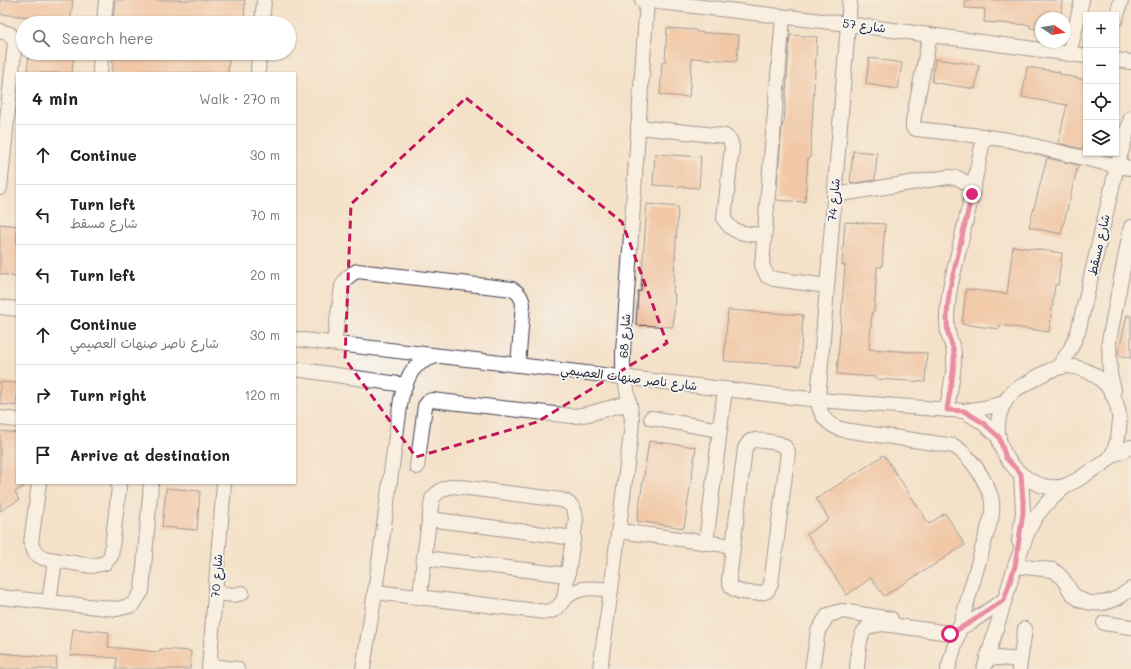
<!DOCTYPE html>
<meta charset="utf-8">
<style>
:root{--surface:#fff;--page:#f2f2f2;--text:#222;--muted:#767676;--line:#e0e0e0}
body{margin:0;font-family:Mali,"Playpen Sans Arabic",sans-serif;background:var(--page);color:var(--text)}
.controls{position:absolute;right:12px;top:12px;display:grid;overflow:hidden;border-radius:0px;box-shadow:0 1px 3px #0004}
.controls button{width:36px;height:36px;display:grid;place-items:center;padding:0;border:0;border-bottom:1px solid var(--line);background:var(--surface);color:var(--text);font:20px sans-serif}
.compass{position:absolute;left:1035px;top:12px;width:36px;height:36px;border-radius:50%;background:var(--surface);box-shadow:0 1px 3px #0004;rotate:102deg}
.stop{position:absolute;width:12px;height:12px;margin:-9px;border:3px solid #db2777;border-radius:50%;background:#fff}
.stop.end{background:#db2777;border-color:#fff;box-shadow:0 1px 4px #0008}
.list{margin:0;padding:0;list-style:none}
h2{display:flex;justify-content:space-between;align-items:center;height:52px;margin:0;padding:0 16px;font-size:17px}
h2 small{font-size:13px;font-weight:400;color:var(--muted)}
.list li{display:grid;grid-template-columns:26px 1fr auto;gap:12px;align-items:center;box-sizing:border-box;height:60px;padding:0 16px;border-top:1px solid var(--line)}
.list b{display:block;font-size:15px;white-space:nowrap}
.list p{margin:0;font-size:13px;white-space:nowrap;color:var(--muted)}
.list em{font-size:13px;font-style:normal;color:var(--muted)}
.icon{flex:none;width:22px;height:22px;fill:none;stroke:currentColor;stroke-width:2;stroke-linecap:round;stroke-linejoin:round}
.map{position:relative;flex:none;width:1131px;height:669px;overflow:hidden}
.search{position:absolute;background:var(--surface);box-shadow:0 1px 3px #0004;left:16px;top:16px;width:280px;height:44px;display:flex;align-items:center;gap:10px;box-sizing:border-box;padding:0 14px;border-radius:22px;color:var(--muted);font-size:15px}
.panel{position:absolute;background:var(--surface);box-shadow:0 1px 3px #0004;left:16px;top:72px;width:280px;height:412px;border-radius:0px}
.map>svg:first-child{display:block}
</style>
<div class="map">
<svg width="1131" height="669" viewBox="0 0 1131 669">
<rect width="100%" height="100%" fill="#f6f6f2"/>
<filter id="ink" filterUnits="userSpaceOnUse"><feTurbulence type="fractalNoise" baseFrequency=".025" numOctaves="2"/><feDisplacementMap in="SourceGraphic" scale="8" xChannelSelector="R" yChannelSelector="G"/><feConvolveMatrix kernelMatrix="1 2 1 2 8 2 1 2 1" color-interpolation-filters="sRGB"/></filter>
<filter id="wash" filterUnits="userSpaceOnUse"><feTurbulence type="fractalNoise" baseFrequency=".012" numOctaves="4" result="noise"/><feDisplacementMap in="SourceGraphic" scale="16" xChannelSelector="R" yChannelSelector="G"/><feGaussianBlur stdDeviation="0.9" result="paint"/><feColorMatrix in="noise" values="0 0 0 0 0 0 0 0 0 0 0 0 0 0 0 0 0 1.4 0 .05"/><feComposite in="paint" operator="in"/></filter>
<g filter="url(#wash)">
<rect width="100%" height="100%" fill="#f4e1c9"/>
<g id="blocks">
<g fill="#eea87e">
<path d="M0 0H73L70 23H54L29 20V17L0 14Z"/>
<path d="M115 0H245L244 23H113Z"/>
<path d="M965 0H1062L1061 18H1041V29L1030 28V25L984 22 985 9 965 8Z"/>
<path d="M667 28 696 30V32L739 35 737 61 692 58 689 97 660 95 662 62H665Z"/>
<path d="M790 35 817 37 810 158H808L805 202 776 200 782 124H784Z"/>
<path d="M29 53H74L72 73H27Z"/>
<path d="M113 53H196L229 56 228 73H112Z"/>
<path d="M869 58 902 63 898 89 866 84Z"/>
<path d="M935 59 979 65 975 89 932 82Z"/>
<path d="M1027 67 1060 72 1059 74 1086 80V147L1083 146 1082 149 1058 143 1067 105 1022 97Z"/>
<path d="M853 151 877 153 875 180 855 183 850 182Z"/>
<path d="M655 154 701 157 699 188 653 185Z"/>
<path d="M1047 158 1078 165 1061 234 1029 227Z"/>
<path d="M647 204 678 207 673 294H675L673 327 636 325 638 291H641Z"/>
<path d="M845 222 885 224 882 267H877L874 312H872L869 349 927 353 925 382 875 379V377L837 374 845 265H842Z"/>
<path d="M0 224 17 226V277L0 274Z"/>
<path d="M1013 246 1062 253 1058 285H1055L1049 332 1000 325 999 329 962 324 966 289 1007 294Z"/>
<path d="M728 310 803 315 800 366 724 361Z"/>
<path d="M1127 315 1131 316V358L1118 355Z"/>
<path d="M0 382 17 383V406L0 404Z"/>
<path d="M0 431 17 433V483H29L15 492 19 500 0 511Z"/>
<path d="M649 441 696 447 684 528 637 521Z"/>
<path d="M884 455 929 524 945 513 965 545 884 596 871 578 847 595 807 534 829 519 816 499Z"/>
<path d="M166 488 200 491 197 530 162 527Z"/>
<path d="M73 629 109 632 108 647 159 652 160 649 191 651 190 669H116L117 658 70 655Z"/>
<path d="M0 653 57 658 56 669H0Z"/>
</g>
</g>
</g>
<g filter="url(#ink)">
<use href="#blocks" fill-opacity="0" stroke="#423f50" stroke-width="1"/>
<g fill="none" stroke-linecap="round" stroke-linejoin="round">
<defs>
<g id="minor">
<path d="M642 0 848 24 1086 56"/>
<path d="M850 0 818 400C820 417 828 426 844 430L954 446C970 455 985 479 991 497 993 503 992 509 992 515L948 669"/>
<path d="M783 17 762 265 767 276 774 279 827 286"/>
<path d="M1116 19 1121 0"/>
<path d="M104 23 106 0"/>
<path d="M262 23 264 0"/>
<path d="M0 31 10 34 15 42 0 188"/>
<path d="M930 35 913 121V127L916 129 972 135 1009 140 1117 166 1131 168"/>
<path d="M1069 54 1082 0"/>
<path d="M1116 60 1131 62"/>
<path d="M100 73 101 53"/>
<path d="M258 73 259 53"/>
<path d="M638 127 725 136 730 140 732 147 724 219C734 236 747 233 764 235"/>
<path d="M972 194 984 136"/>
<path d="M834 195 948 177 958 178 970 185 972 194 950 288C948 303 945 322 949 337 951 343 954 348 954 355 955 371 949 394 947 410"/>
<path d="M0 307 17 309"/>
<path d="M295 339 818 400 964 411 984 408 1004 403"/>
<path d="M334 343 342 286C346 278 349 275 357 271L512 289C519 293 521 296 523 304L518 365"/>
<path d="M1068 366C1113 371 1131 415 1112 455 1107 463 1096 468 1088 473 1081 478 1074 482 1067 485 1045 493 1021 478 1009 461 993 440 994 410 1013 392 1018 387 1026 384 1031 381 1043 373 1054 367 1068 366Z"/>
<path d="M1058 367 1070 350 1078 332 1117 166 1131 118"/>
<path d="M295 369 405 385"/>
<path d="M1114 390 1110 374 1109 341 1131 227"/>
<path d="M964 411 982 422 999 437"/>
<path d="M0 418 17 420"/>
<path d="M651 418 720 430"/>
<path d="M755 440C766 442 784 440 788 452L771 584 767 591C760 595 740 593 734 589 730 587 730 584 729 580L745 448 750 441Z"/>
<path d="M1111 456 1131 447"/>
<path d="M417 467 425 406 429 401 432 400 572 416C592 416 610 405 630 404"/>
<path d="M39 483 31 543 35 553 43 558 92 566 105 563 111 556 119 487 118 483"/>
<path d="M429 519 574 538"/>
<path d="M619 531 733 546"/>
<path d="M1019 541 1023 513 1021 474"/>
<path d="M706 543 725 389"/>
<path d="M424 558 568 575"/>
<path d="M1015 566 1053 570C1062 575 1066 584 1071 592 1081 605 1101 606 1115 599 1121 597 1126 592 1131 589"/>
<path d="M375 592 546 612C555 611 559 607 564 599L576 519C575 509 572 504 562 500L453 486C443 488 438 491 432 499L424 558 420 597"/>
<path d="M215 593 234 595 242 593"/>
<path d="M0 597 117 609 133 605 142 591 151 483"/>
<path d="M564 599C580 585 592 588 611 590"/>
<path d="M49 602 55 560"/>
<path d="M1104 623 1131 627"/>
<path d="M987 657 1020 660"/>
<path d="M210 666 237 669"/>
<path d="M209 669 224 483"/>
<path d="M363 669 375 592 401 399C408 375 411 363 437 356"/>
<path d="M600 669 611 590 631 433 632 419 623 367V352L647 0"/>
<path d="M812 669 818 631 828 615 842 611 891 619"/>
<path d="M857 669C858 659 858 634 867 628 872 625 877 625 883 624L950 633 971 622 1004 600"/>
<path d="M984 669 1015 566 1029 529 1037 515 1046 504 1066 486"/>
<path d="M1019 669 1025 629"/>
</g>
</defs>
<use href="#minor" stroke="#423f50" stroke-width="16"/>
<use href="#minor" stroke="#fff" stroke-width="14"/>
</g>
</g>
<g fill="none" stroke-linecap="round" stroke-linejoin="round" filter="url(#ink)">
<path stroke="#db2777" stroke-width="5" d="M950 634 971 622 1004 600 1015 566 1023 513V501L1021 474 1006 458 999 437 982 422 964 411 947 410C949 393 955 372 954 355 954 348 951 343 949 337 945 322 948 303 950 288L972 194"/>
</g>
<path d="M0 0H1131V669H0ZM466 98 622 222 667 343 537 422 416 457 345 359 351 204Z" fill="#f4e1c9" fill-opacity=".55" fill-rule="evenodd"/>
<path fill="none" stroke="#c2185b" stroke-width="3" stroke-dasharray="8 5" stroke-linejoin="round" d="M466 98 622 222 667 343 537 422 416 457 345 359 351 204Z"/>
<g text-anchor="middle" stroke-width="3.5" stroke-linejoin="round" paint-order="stroke">
<g font-size="12" fill="#22223b" stroke="#f6f6f2">
<text transform="translate(864 26) rotate(7)" y="4">شارع 57</text>
<text transform="translate(834 200) rotate(-85)" y="4">شارع 74</text>
<text transform="translate(1099 245) rotate(-77)" y="4">شارع مسقط</text>
<text transform="translate(625 336) rotate(-87)" y="4">شارع 68</text>
<text transform="translate(629 378) rotate(7)" y="4">شارع ناصر صنهات العصيمي</text>
<text transform="translate(217 576) rotate(-86)" y="4">شارع 70</text>
</g>
</g>
</svg>
<div class="controls">
<button>+</button>
<button>−</button>
<button><svg class="icon" aria-label="locate" viewBox="0 0 24 24"><circle cx="12" cy="12" r="6"/><path d="M12 2v4M12 18v4M2 12h4M18 12h4"/></svg></button>
<button><svg class="icon" aria-label="layers" viewBox="0 0 24 24"><path d="M12 4l9 5-9 5-9-5zM3 14l9 5 9-5"/></svg></button>
</div>
<svg class="compass" viewBox="-18 -18 36 36"><path d="M0-13l5 13h-10z" fill="#e53935"/><path d="M0 13l5-13h-10z" fill="#767676"/></svg>
<div class="stop" style="left:950px;top:634px"></div>
<div class="stop end" style="left:972px;top:194px"></div>
<div class="search"><svg class="icon" aria-label="search" viewBox="0 0 24 24"><circle cx="10" cy="10" r="6"/><path d="M15 15l6 6"/></svg>Search here</div>
<section class="panel">
<h2>4 min<small>Walk · 270 m</small></h2>
<ul class="list">
<li><svg class="icon" aria-label="ahead" viewBox="0 0 24 24"><path d="M12 20V5M6 11l6-6 6 6"/></svg><div><b>Continue</b></div><em>30 m</em></li>
<li><svg class="icon" aria-label="left" viewBox="0 0 24 24"><path d="M17 20v-9H6M10 6l-5 5 5 5"/></svg><div><b>Turn left</b><p>شارع مسقط</p></div><em>70 m</em></li>
<li><svg class="icon" aria-label="left" viewBox="0 0 24 24"><path d="M17 20v-9H6M10 6l-5 5 5 5"/></svg><div><b>Turn left</b></div><em>20 m</em></li>
<li><svg class="icon" aria-label="ahead" viewBox="0 0 24 24"><path d="M12 20V5M6 11l6-6 6 6"/></svg><div><b>Continue</b><p>شارع ناصر صنهات العصيمي</p></div><em>30 m</em></li>
<li><svg class="icon" aria-label="right" viewBox="0 0 24 24"><path d="M7 20v-9h11M14 6l5 5-5 5"/></svg><div><b>Turn right</b></div><em>120 m</em></li>
<li><svg class="icon" aria-label="arrive" viewBox="0 0 24 24"><path d="M6 21V4h12l-3 4 3 4H6"/></svg><div><b>Arrive at destination</b></div></li>
</ul>
</section>
</div>
